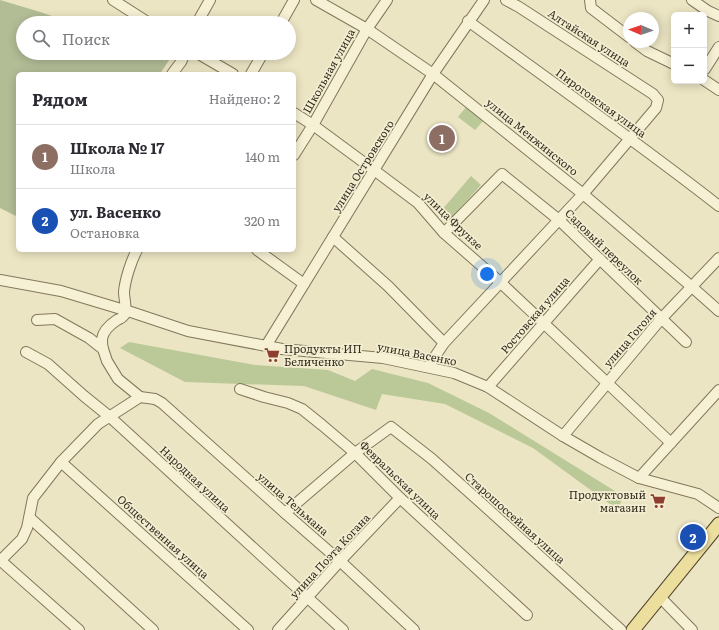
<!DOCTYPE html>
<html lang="ru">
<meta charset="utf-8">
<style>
:root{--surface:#fff;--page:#f7f7f7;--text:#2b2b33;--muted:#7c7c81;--line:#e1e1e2;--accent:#7c3aed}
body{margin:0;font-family:Literata,serif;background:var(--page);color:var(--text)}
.controls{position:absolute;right:12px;top:12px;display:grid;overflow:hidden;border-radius:6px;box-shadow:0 2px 10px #0003}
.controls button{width:36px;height:36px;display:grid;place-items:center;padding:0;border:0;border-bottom:1px solid var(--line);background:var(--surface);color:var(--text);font:20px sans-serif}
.compass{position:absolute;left:623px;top:12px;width:36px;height:36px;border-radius:50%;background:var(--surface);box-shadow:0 2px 10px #0003;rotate:272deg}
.you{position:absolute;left:487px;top:274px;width:14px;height:14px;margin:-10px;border:3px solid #fff;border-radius:50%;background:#1a73e8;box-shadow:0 0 0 6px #1a73e833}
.badge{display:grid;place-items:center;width:26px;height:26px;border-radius:50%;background:var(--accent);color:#fff;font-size:13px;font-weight:700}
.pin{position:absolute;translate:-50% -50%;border:2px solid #fff;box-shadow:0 1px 4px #0006}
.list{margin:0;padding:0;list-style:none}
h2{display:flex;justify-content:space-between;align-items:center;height:52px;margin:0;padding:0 16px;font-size:17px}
h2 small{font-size:13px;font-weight:400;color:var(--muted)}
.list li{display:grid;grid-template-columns:26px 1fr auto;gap:12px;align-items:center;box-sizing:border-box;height:64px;padding:0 16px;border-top:1px solid var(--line)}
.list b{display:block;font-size:15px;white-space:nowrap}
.list p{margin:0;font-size:13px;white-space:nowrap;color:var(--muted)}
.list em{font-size:13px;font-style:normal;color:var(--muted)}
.icon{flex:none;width:22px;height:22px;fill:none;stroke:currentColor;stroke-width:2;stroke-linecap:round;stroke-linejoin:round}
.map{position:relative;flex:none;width:719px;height:630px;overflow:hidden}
.search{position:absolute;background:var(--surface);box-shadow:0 2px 10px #0003;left:16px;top:16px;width:280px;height:44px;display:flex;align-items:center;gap:10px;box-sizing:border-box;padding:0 14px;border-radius:22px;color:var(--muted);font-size:15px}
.panel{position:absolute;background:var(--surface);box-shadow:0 2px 10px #0003;left:16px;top:72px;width:280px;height:180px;border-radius:6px}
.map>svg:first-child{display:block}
</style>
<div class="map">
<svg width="719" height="630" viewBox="0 0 719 630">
<rect width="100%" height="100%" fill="#ebe5c3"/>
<g fill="#bbc897">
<path d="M467 106 484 120 475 130 458 117Z"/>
<path d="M471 176 481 185 450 219 441 211Z"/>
<path d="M129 342 255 365 328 370 355 381 372 369 428 383 489 413 623 496 618 510 533 448 445 404 382 394 376 410 304 386 185 382 120 348Z"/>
</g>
<path fill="#b2bd96" d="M0 0 37 11 73 23H23V53H159L171 57 160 74H18V217L0 208Z"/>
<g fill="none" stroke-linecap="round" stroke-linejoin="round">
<defs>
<g id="minor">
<path d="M113 0 149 23"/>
<path d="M316 0 367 29 433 74 583 194 692 287 719 311"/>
<path d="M590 0 591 8 629 37"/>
<path d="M692 0 708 11 719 16"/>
<path d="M468 21C552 82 637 142 719 206"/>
<path d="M197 23 210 0"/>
<path d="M281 23 294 0"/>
<path d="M635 42 647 51 674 64"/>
<path d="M197 53 233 74"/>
<path d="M705 69 719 47"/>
<path d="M172 74 181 62 185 53"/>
<path d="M251 74 263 53"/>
<path d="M704 80 719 90"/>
<path d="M294 113 313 125 374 170 418 203 444 233 500 282 671 443"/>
<path d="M294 155 313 125 367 29 387 0"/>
<path d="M444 233 502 174 559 220 686 342"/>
<path d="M333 237 388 286 444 343"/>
<path d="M257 250 304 284"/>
<path d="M0 280 61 291 131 312 188 331 282 349 383 358 454 373 488 387 563 436 601 458 639 478 698 494 719 508"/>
<path d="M37 320 55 319 89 338 103 349 107 361 118 379 140 397"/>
<path d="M266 346 433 74 484 0"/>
<path d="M103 349C102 346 102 342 102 339 103 331 111 324 117 320 120 319 123 317 125 314 127 310 124 298 124 292 125 280 131 261 137 250"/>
<path d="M26 352 48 364 84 396 110 417 343 630"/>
<path d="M428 367 444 343 583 194 656 108 658 100 653 94 519 7 506 0"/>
<path d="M488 387 600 259"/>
<path d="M240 389 264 397 288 403 302 409 322 425 355 453 400 498 527 615"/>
<path d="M563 436 661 319 719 258"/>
<path d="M61 462 248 630"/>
<path d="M639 478 719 390"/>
<path d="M285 513 355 453 391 427 432 459 489 510 621 630"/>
<path d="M30 518 153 630"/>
<path d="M0 560 79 630"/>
<path d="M1 560 22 539 27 528 33 498 61 462 98 424 140 397 155 399 162 403 285 513 340 561 414 630"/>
<path d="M659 596 692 630"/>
<path d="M278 630 340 561 400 498"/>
</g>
<path id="major" d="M633 630 719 524"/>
</defs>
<use href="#minor" stroke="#83775b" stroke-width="12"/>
<use href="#major" stroke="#51442f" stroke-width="15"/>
<use href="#minor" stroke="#f6f1d5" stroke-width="10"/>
<use href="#major" stroke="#ecdf9d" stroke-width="13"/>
</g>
<defs>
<symbol id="supermarket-bare" viewBox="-9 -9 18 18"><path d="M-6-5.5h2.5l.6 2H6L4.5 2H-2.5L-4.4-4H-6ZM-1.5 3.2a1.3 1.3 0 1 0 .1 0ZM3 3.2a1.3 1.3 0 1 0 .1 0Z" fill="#8e3d2f" stroke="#f3eed2" stroke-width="2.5" paint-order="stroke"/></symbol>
</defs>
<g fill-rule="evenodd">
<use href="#supermarket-bare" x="261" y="344" width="22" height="22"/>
<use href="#supermarket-bare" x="647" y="490" width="22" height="22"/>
</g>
<g text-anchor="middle" stroke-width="3.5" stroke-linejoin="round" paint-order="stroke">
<g font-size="11" fill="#342c1e" stroke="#f3eed2">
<text transform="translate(589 38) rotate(33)" y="4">Алтайская улица</text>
<text transform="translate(329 71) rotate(-61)" y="4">Школьная улица</text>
<text transform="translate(601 103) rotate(36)" y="4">Пироговская улица</text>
<text transform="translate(532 137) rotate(39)" y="4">улица Менжинского</text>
<text transform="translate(363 166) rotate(-58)" y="4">улица Островского</text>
<text transform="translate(453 221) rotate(44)" y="4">улица Фрунзе</text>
<text transform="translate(604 247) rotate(44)" y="4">Садовый переулок</text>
<text transform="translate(535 315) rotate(-49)" y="4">Ростовская улица</text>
<text transform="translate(630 338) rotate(-49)" y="4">улица Гоголя</text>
<text transform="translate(417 354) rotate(11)" y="4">улица Васенко</text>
<text transform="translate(195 479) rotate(43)" y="4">Народная улица</text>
<text transform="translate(400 480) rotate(44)" y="4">Февральская улица</text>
<text transform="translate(293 504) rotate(41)" y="4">улица Тельмана</text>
<text transform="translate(515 518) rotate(42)" y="4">Старошоссейная улица</text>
<text transform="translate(163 537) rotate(42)" y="4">Общественная улица</text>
<text transform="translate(330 556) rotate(-47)" y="4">улица Поэта Когана</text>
</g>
<g font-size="11" fill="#342c1e" stroke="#f3eed2" text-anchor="start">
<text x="284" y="353">Продукты ИП<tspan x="284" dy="13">Беличенко</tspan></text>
<text x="646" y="499" text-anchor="end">Продуктовый<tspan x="646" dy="13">магазин</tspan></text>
</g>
</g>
</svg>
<div class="controls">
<button>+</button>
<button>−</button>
</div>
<svg class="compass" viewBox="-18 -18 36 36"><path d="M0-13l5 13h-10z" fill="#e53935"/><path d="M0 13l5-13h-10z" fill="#7c7c81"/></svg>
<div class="you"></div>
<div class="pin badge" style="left:442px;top:138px;background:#8d6e63">1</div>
<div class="pin badge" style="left:693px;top:537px;background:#1a4fb4">2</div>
<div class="search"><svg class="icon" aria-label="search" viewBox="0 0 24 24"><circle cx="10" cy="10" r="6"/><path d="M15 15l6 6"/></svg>Поиск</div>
<section class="panel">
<h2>Рядом<small>Найдено: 2</small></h2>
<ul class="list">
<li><span class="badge" style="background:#8d6e63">1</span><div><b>Школа № 17</b><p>Школа</p></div><em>140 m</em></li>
<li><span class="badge" style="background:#1a4fb4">2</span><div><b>ул. Васенко</b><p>Остановка</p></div><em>320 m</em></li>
</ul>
</section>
</div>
